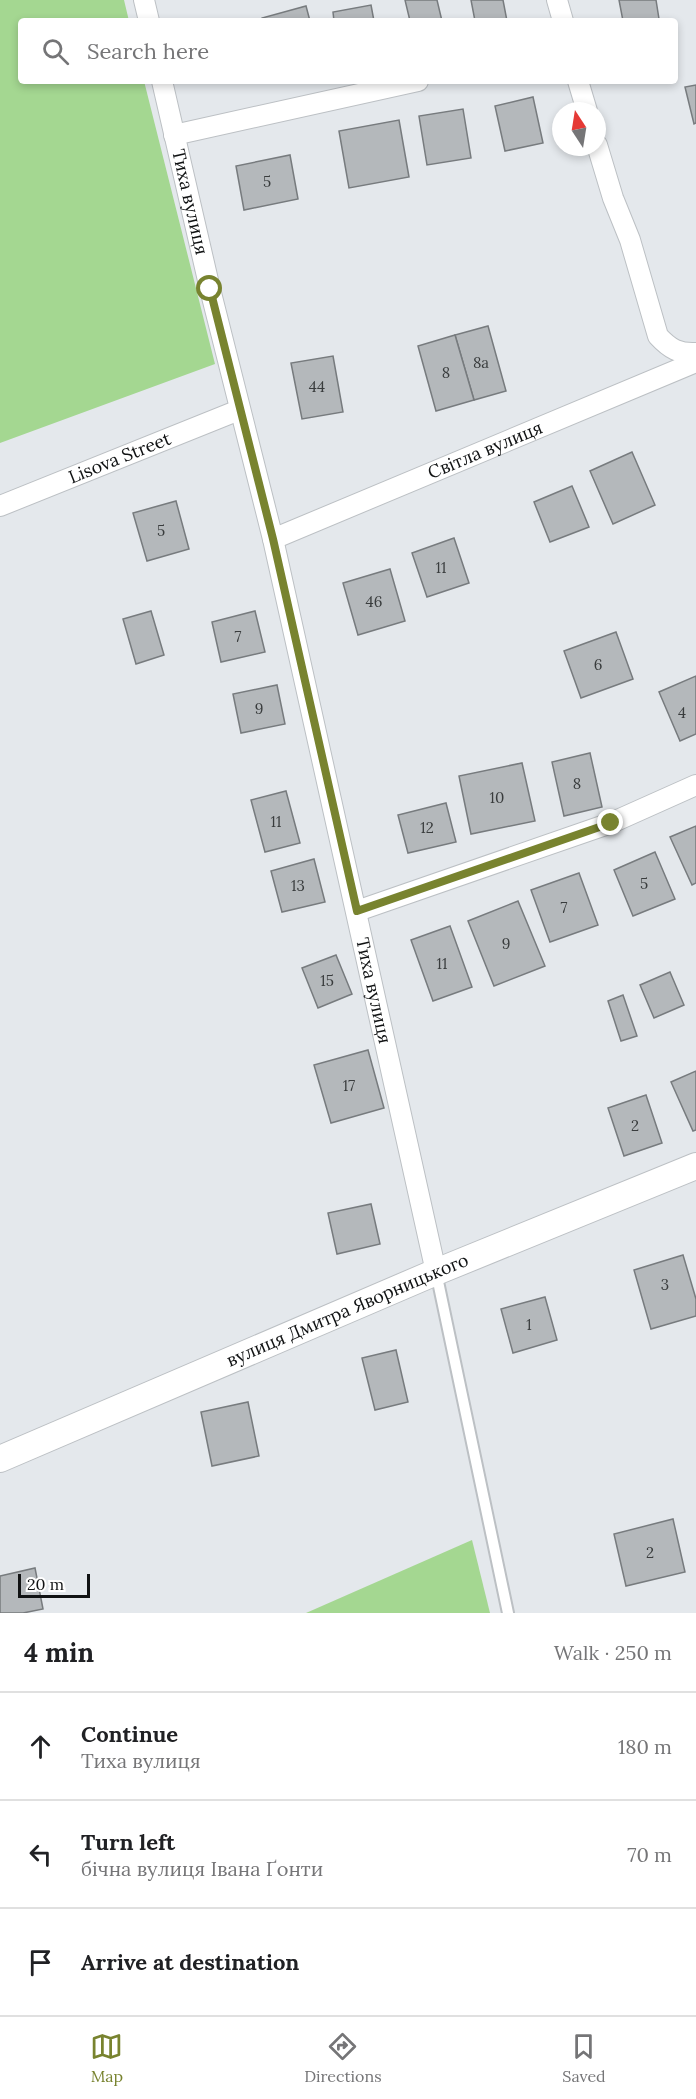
<!DOCTYPE html>
<meta charset="utf-8">
<style>
:root{--surface:#fff;--page:#f2f2f2;--text:#202124;--muted:#757577;--line:#e0e0e0;--accent:#78832f}
body{margin:0;font-family:Lora,serif;background:var(--page);color:var(--text)}
.compass{position:absolute;left:552px;top:102px;width:54px;height:54px;border-radius:50%;background:var(--surface);box-shadow:0 3px 9px #0003;rotate:348deg}
.scale{position:absolute;left:18px;bottom:15px;width:72px;box-sizing:border-box;padding-left:6px;border:3px solid #101213;border-top:0;font-size:16px;line-height:21px;white-space:nowrap;color:#101213;-webkit-text-stroke:4px #fff;paint-order:stroke}
.stop{position:absolute;width:18px;height:18px;margin:-14px;border:4px solid #78832f;border-radius:50%;background:#fff}
.stop.end{background:#78832f;border-color:#fff;box-shadow:0 2px 6px #0008}
.list{margin:0;padding:0;list-style:none}
h2{display:flex;justify-content:space-between;align-items:center;height:78px;margin:0;padding:0 24px;font-size:26px}
h2 small{font-size:20px;font-weight:400;color:var(--muted)}
.list li{display:grid;grid-template-columns:39px 1fr auto;gap:18px;align-items:center;box-sizing:border-box;height:108px;padding:0 24px;border-top:2px solid var(--line)}
.list b{display:block;font-size:22px;white-space:nowrap}
.list p{margin:0;font-size:20px;white-space:nowrap;color:var(--muted)}
.list em{font-size:20px;font-style:normal;color:var(--muted)}
.icon{flex:none;width:33px;height:33px;fill:none;stroke:currentColor;stroke-width:2;stroke-linecap:round;stroke-linejoin:round}
.map{position:relative;flex:none;width:696px;height:1613px;overflow:hidden}
.search{position:absolute;background:var(--surface);box-shadow:0 3px 9px #0003;left:18px;right:18px;top:18px;height:66px;display:flex;align-items:center;gap:15px;box-sizing:border-box;padding:0 21px;border-radius:6px;color:var(--muted);font-size:22px}
.sheet{height:402px;background:var(--surface)}
nav{display:flex;justify-content:space-around;align-items:center;box-sizing:border-box;height:84px;border-top:2px solid var(--line);background:var(--surface);font-size:16px;color:var(--muted)}
nav a{display:grid;justify-items:center;gap:3px}
nav .on{color:var(--accent)}
.map>svg:first-child{display:block}
</style>
<div class="map">
<svg width="696" height="1613" viewBox="0 0 696 1613">
<rect width="100%" height="100%" fill="#e4e8ec"/>
<g fill="#a4d791">
<path d="M0 0H124L129 21H21V81H144L215 364 0 443Z"/>
<path d="M472 1540 490 1613H306Z"/>
</g>
<g fill="#b4b8bb" stroke="#777b7e" stroke-width="1.5">
<path d="M405 0H437L442 21H410Z"/>
<path d="M471 0H503L507 21H475Z"/>
<path d="M619 0H656L659 19 623 21Z"/>
<path d="M371 5 374 21H334L333 12Z"/>
<path d="M306 6 310 21H262V18Z"/>
<path d="M696 85V123L694 124 685 87Z"/>
<path d="M533 97 543 143 505 151 495 106Z"/>
<path d="M463 109 471 158 427 165 419 116Z"/>
<path d="M399 120 409 177 349 188 339 131Z"/>
<path d="M290 155 298 199 244 210 236 166Z"/>
<path d="M488 326 506 391 474 400 455 335Z"/>
<path d="M455 335 474 400 436 411 418 346Z"/>
<path d="M333 356 343 412 302 419 291 363Z"/>
<path d="M632 452 655 505 613 524 590 471Z"/>
<path d="M572 486 589 527 550 542 534 502Z"/>
<path d="M176 501 189 549 147 561 133 513Z"/>
<path d="M454 538 469 583 427 597 412 553Z"/>
<path d="M390 569 405 621 358 635 343 583Z"/>
<path d="M151 611 164 655 136 664 123 619Z"/>
<path d="M255 611 265 652 221 662 212 622Z"/>
<path d="M616 632 633 679 581 698 564 651Z"/>
<path d="M696 676V734L680 741 659 692Z"/>
<path d="M277 685 285 724 241 733 233 694Z"/>
<path d="M590 753 602 807 564 816 552 762Z"/>
<path d="M522 763 535 821 471 834 459 776Z"/>
<path d="M286 791 300 843 265 852 251 800Z"/>
<path d="M446 803 456 842 408 853 398 815Z"/>
<path d="M696 826V883L692 885 670 837Z"/>
<path d="M655 852 675 899 633 916 614 870Z"/>
<path d="M314 859 325 902 282 912 271 871Z"/>
<path d="M579 873 598 925 550 942 531 890Z"/>
<path d="M518 901 545 966 494 986 468 921Z"/>
<path d="M450 926 472 987 433 1001 411 940Z"/>
<path d="M336 955 352 994 318 1008 302 968Z"/>
<path d="M670 972 684 1005 654 1018 640 985Z"/>
<path d="M623 995 637 1036 621 1041 608 1001Z"/>
<path d="M368 1050 384 1108 331 1123 314 1065Z"/>
<path d="M696 1071V1130L693 1131 671 1082Z"/>
<path d="M646 1095 662 1143 624 1156 608 1108Z"/>
<path d="M371 1204 380 1244 337 1254 328 1213Z"/>
<path d="M683 1255 696 1299V1316L651 1329 634 1270Z"/>
<path d="M545 1297 557 1340 513 1353 501 1309Z"/>
<path d="M396 1350 408 1402 375 1410 362 1358Z"/>
<path d="M248 1402 259 1456 212 1466 201 1412Z"/>
<path d="M673 1519 685 1572 626 1586 614 1534Z"/>
<path d="M35 1568 43 1609 23 1613H0V1576Z"/>
</g>
<g fill="none" stroke-linecap="round" stroke-linejoin="round">
<defs>
<path id="service" d="M436 1272 508 1613"/>
<g id="minor">
<path d="M144 0 149 21"/>
<path d="M557 0 563 21"/>
<path id="s1" d="M162 81 210 289 273 539 436 1272"/>
<path d="M578 81 587 111"/>
<path d="M174 135 418 81"/>
<path d="M597 145 613 198 630 240 658 336C670 349 679 354 696 353"/>
<path id="s2" d="M0 506 239 410"/>
<path id="s3" d="M273 539 696 362"/>
<path d="M357 911 611 823 696 785"/>
</g>
<g id="tertiary">
<path id="s4" d="M0 1459 436 1272 696 1166"/>
</g>
</defs>
<use href="#service" stroke="#bcc0c4" stroke-width="14"/>
<use href="#minor" stroke="#bcc0c4" stroke-width="22"/>
<use href="#tertiary" stroke="#bcc0c4" stroke-width="28"/>
<use href="#service" stroke="#fff" stroke-width="10"/>
<use href="#minor" stroke="#fff" stroke-width="20"/>
<use href="#tertiary" stroke="#fff" stroke-width="26"/>
</g>
<g fill="none" stroke-linecap="round" stroke-linejoin="round">
<path stroke="#78832f" stroke-width="8" d="M210 289 273 539 357 911 611 823"/>
</g>
<g text-anchor="middle" stroke-width="6" stroke-linejoin="round" paint-order="stroke">
<g font-size="15" fill="#393c3d">
<text x="267" y="187">5</text>
<text x="481" y="368">8а</text>
<text x="446" y="378">8</text>
<text x="317" y="392">44</text>
<text x="161" y="536">5</text>
<text x="441" y="573">11</text>
<text x="374" y="607">46</text>
<text x="238" y="642">7</text>
<text x="598" y="670">6</text>
<text x="259" y="714">9</text>
<text x="682" y="718">4</text>
<text x="577" y="789">8</text>
<text x="497" y="803">10</text>
<text x="276" y="827">11</text>
<text x="427" y="833">12</text>
<text x="644" y="889">5</text>
<text x="298" y="891">13</text>
<text x="564" y="913">7</text>
<text x="506" y="949">9</text>
<text x="442" y="969">11</text>
<text x="327" y="986">15</text>
<text x="349" y="1091">17</text>
<text x="635" y="1131">2</text>
<text x="665" y="1290">3</text>
<text x="529" y="1330">1</text>
<text x="650" y="1558">2</text>
</g>
<g font-size="18" fill="#101213" stroke="#fff">
<text dy="6" stroke="none"><textPath href="#s1" startOffset="124">Тиха вулиця</textPath></text>
<text dy="6" stroke="none"><textPath href="#s3" startOffset="230">Світла вулиця</textPath></text>
<text dy="6" stroke="none"><textPath href="#s2" startOffset="129">Lisova Street</textPath></text>
<text dy="6" stroke="none"><textPath href="#s1" startOffset="934">Тиха вулиця</textPath></text>
<text dy="6" stroke="none"><textPath href="#s4" startOffset="378">вулиця Дмитра Яворницького</textPath></text>
</g>
</g>
</svg>
<svg class="compass" viewBox="-18 -18 36 36"><path d="M0-13l5 13h-10z" fill="#e53935"/><path d="M0 13l5-13h-10z" fill="#757577"/></svg>
<div class="scale">20 m</div>
<div class="stop" style="left:210px;top:289px"></div>
<div class="stop end" style="left:611px;top:823px"></div>
<div class="search"><svg class="icon" aria-label="search" viewBox="0 0 24 24"><circle cx="10" cy="10" r="6"/><path d="M15 15l6 6"/></svg>Search here</div>
</div>
<section class="sheet">
<h2>4 min<small>Walk · 250 m</small></h2>
<ul class="list">
<li><svg class="icon" aria-label="ahead" viewBox="0 0 24 24"><path d="M12 20V5M6 11l6-6 6 6"/></svg><div><b>Continue</b><p>Тиха вулиця</p></div><em>180 m</em></li>
<li><svg class="icon" aria-label="left" viewBox="0 0 24 24"><path d="M17 20v-9H6M10 6l-5 5 5 5"/></svg><div><b>Turn left</b><p>бічна вулиця Івана Ґонти</p></div><em>70 m</em></li>
<li><svg class="icon" aria-label="arrive" viewBox="0 0 24 24"><path d="M6 21V4h12l-3 4 3 4H6"/></svg><div><b>Arrive at destination</b></div></li>
</ul>
</section>
<nav>
<a class="on"><svg class="icon" aria-label="map" viewBox="0 0 24 24"><path d="M3 6l6-2 6 2 6-2v14l-6 2-6-2-6 2zM9 4v14M15 6v14"/></svg>Map</a>
<a><svg class="icon" aria-label="directions" viewBox="0 0 24 24"><path d="M12 3l9 9-9 9-9-9zM9 14v-3h6M13 9l2 2-2 2"/></svg>Directions</a>
<a><svg class="icon" aria-label="saved" viewBox="0 0 24 24"><path d="M7 4h10v16l-5-4-5 4z"/></svg>Saved</a>
</nav>
